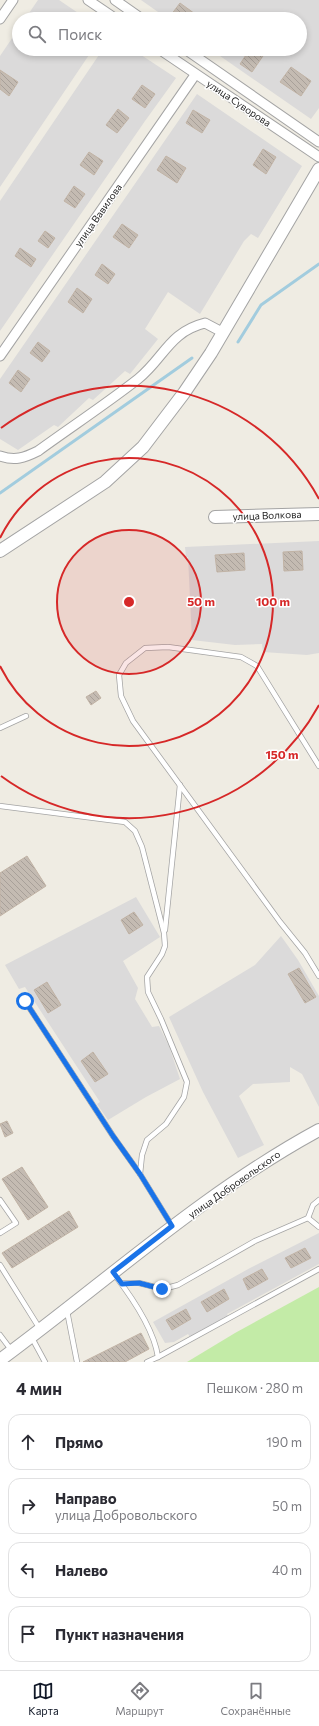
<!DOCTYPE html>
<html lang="ru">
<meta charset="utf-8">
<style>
:root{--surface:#fff;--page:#f2f2f3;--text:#2b2b33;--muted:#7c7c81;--line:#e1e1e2;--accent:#111827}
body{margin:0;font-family:Commissioner,sans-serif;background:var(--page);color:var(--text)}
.stop{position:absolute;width:12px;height:12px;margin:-9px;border:3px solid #1a73e8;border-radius:50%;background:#fff}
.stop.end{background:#1a73e8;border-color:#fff;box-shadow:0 1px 4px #0008}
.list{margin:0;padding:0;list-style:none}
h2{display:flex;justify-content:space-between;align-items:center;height:52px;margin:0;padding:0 16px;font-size:17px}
h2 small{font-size:13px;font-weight:400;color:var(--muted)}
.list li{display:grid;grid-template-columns:26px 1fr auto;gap:12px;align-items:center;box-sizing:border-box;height:56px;margin:0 8px 8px;padding:0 8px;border:1px solid var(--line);border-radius:12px}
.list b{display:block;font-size:15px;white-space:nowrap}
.list p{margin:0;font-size:13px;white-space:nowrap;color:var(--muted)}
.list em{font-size:13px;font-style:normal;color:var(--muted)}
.icon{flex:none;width:22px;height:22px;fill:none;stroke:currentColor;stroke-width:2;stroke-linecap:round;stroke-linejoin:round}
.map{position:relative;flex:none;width:319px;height:1362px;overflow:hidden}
.search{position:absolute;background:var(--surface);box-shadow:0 2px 6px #0003;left:12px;right:12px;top:12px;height:44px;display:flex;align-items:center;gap:10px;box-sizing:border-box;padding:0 14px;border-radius:22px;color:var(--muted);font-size:15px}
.sheet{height:308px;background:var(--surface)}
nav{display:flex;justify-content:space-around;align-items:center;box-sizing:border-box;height:56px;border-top:1px solid var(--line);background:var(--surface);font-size:11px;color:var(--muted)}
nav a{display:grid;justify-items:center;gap:2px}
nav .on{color:var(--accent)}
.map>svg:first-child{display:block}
</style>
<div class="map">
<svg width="319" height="1362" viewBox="0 0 319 1362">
<defs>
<pattern id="building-back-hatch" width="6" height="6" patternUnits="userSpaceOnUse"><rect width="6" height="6" fill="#c4bbb2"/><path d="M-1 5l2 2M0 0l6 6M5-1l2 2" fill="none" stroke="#a8a099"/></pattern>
</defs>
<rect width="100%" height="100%" fill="#efece3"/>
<g fill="#dbdada">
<path d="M38 0H59L87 19H25Z"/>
<path d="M141 0H319V108L311 119 210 49H300V19H168Z"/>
<path d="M19 28V49H93L0 187V56Z"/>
<path d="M103 49H132L176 78 145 121 0 331V201Z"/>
<path d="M197 94 302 166 258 238 251 234 244 241 200 314 168 292 145 329 158 339 130 374 125 371 93 400 89 398 58 427 54 425 18 450 0 439V379Z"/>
<path d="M319 541V653L307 655 263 652 262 644 235 645 192 640 188 557H186L185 547Z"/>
<path d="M136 897 160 937 123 961 138 988 135 999 152 1027 159 1026 169 1046 180 1079 146 1097 108 1120 97 1104 100 1102 25 987 19 989 5 965Z"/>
<path d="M281 936 298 960 319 996V1107L302 1074 290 1067V1082L253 1084 239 1096 264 1145 238 1158 203 1092 169 1017 255 965Z"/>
<path d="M319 1233V1264L227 1314 228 1316 190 1337 188 1334 174 1342 165 1343 153 1322 250 1268Z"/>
</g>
<path fill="#c3eba7" d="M319 1287V1362H187L235 1333Z"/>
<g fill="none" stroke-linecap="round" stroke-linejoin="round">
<g stroke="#a2ccde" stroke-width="3">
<path d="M238 342 261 305 319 264"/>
<path d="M0 493 192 358"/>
</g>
</g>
<g fill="url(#building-back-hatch)" stroke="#c1b3a5">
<path d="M180 3 202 19H176L171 15Z"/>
<path d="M250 49H260L265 53 252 72 240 64Z"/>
<path d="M291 67 311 81 301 96 280 82Z"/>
<path d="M0 70 18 82 9 96 0 89Z"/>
<path d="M142 85 155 94 145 108 132 99Z"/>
<path d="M118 109 129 118 117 133 106 125Z"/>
<path d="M193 110 210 120 202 133 186 123Z"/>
<path d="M263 149 276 157 266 174 253 165Z"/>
<path d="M89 152 103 161 94 175 80 165Z"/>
<path d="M166 156 186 168 177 183 157 170Z"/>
<path d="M74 186 85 194 75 208 64 201Z"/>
<path d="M122 224 138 235 129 248 113 237Z"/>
<path d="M45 231 55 238 48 248 38 241Z"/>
<path d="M20 248 36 259 31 267 15 256Z"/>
<path d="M102 264 115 274 108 284 95 275Z"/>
<path d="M77 288 92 299 83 313 68 302Z"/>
<path d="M38 342 50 351 42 362 30 353Z"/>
<path d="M18 370 30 379 21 392 9 383Z"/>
<path d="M302 551 303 570 284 571 283 552Z"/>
<path d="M244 553 245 570 217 572 215 555Z"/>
<path d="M96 691 101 698 91 705 86 697Z"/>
<path d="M27 856 46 886 0 916V873Z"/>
<path d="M134 912 143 925 129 934 121 920Z"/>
<path d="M299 968 316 997 305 1003 288 974Z"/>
<path d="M47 982 61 1005 48 1013 34 990Z"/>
<path d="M93 1052 108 1074 95 1082 81 1061Z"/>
<path d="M7 1121 13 1133 5 1137 0 1124Z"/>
<path d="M22 1167 48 1207 28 1220 2 1179Z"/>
<path d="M69 1211 78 1227 12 1268 2 1253Z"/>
<path d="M305 1248 311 1258 291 1268 285 1258Z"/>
<path d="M262 1269 268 1279 248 1290 243 1279Z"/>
<path d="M224 1289 229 1299 207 1312 201 1302Z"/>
<path d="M186 1309 191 1319 172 1330 166 1320Z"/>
<path d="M141 1333 149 1349 125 1362H83Z"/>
</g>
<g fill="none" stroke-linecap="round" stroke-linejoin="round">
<defs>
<g id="service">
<path d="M0 728 26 716"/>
<path d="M319 766 257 666 241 657 168 647 145 648 126 663 119 675 121 696 133 721 280 922 305 953 319 976"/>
<path d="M0 806 125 822 135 831 142 847 164 933 165 946 162 954 147 977 148 992 161 1019 187 1082 184 1097 166 1124 147 1140 142 1155 140 1174 172 1226"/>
<path d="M165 930 180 785"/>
<path d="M25 1001 113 1136 140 1174"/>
<path d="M0 1200 16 1223 0 1233"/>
<path d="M308 1218 319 1227"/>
<path d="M0 1265 40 1329"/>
<path d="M114 1274C131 1296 154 1329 158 1357L147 1362"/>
<path d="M122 1283H139L163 1289 178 1285 255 1241 308 1218 313 1205 319 1200"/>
<path d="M67 1311 77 1362"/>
<path d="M0 1335 12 1351"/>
<path d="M32 1338 45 1362"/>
<path d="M158 1357 319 1269"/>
</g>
<g id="minor">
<path d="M88 0 116 19"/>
<path d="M115 0 142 19"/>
<path d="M0 19 13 0"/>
<path d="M159 49 319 157"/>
<path d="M185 49 319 142"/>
<path d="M0 356 195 75"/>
<path d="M0 456C15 461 24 458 38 451 71 427 106 404 138 379 164 358 169 332 205 323L222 332"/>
</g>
<g id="tertiary">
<path d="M215 517 319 514"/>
<path d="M0 551 105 482 143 447 184 393 211 353 319 169"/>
<path d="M0 1360C106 1282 203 1193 319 1130"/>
</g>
</defs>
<use href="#service" stroke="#a4a4a4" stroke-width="6"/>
<use href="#minor" stroke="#a4a4a4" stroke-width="11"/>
<use href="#tertiary" stroke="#a4a4a4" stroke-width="14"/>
<use href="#service" stroke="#fff" stroke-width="4.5"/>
<use href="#minor" stroke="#fff" stroke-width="9"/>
<use href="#tertiary" stroke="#fff" stroke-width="12"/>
</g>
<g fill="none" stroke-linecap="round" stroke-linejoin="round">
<path stroke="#1a73e8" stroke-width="5" d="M25 1001 113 1136 140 1174 172 1226 113 1272 122 1284 139 1283 162 1289"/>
</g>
<circle cx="129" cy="602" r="72" fill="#d62828" fill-opacity=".12"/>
<g fill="none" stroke="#d62828" stroke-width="2">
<circle cx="129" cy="602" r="72"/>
<path d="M0 538A144 144 0 1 1 0 666"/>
<path d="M319 705A216 216 0 0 1 1 776M1 428A216 216 0 0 1 319 499"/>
</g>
<g text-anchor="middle" stroke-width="3" stroke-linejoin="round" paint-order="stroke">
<g font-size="10" fill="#1d1d1d" stroke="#fff">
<text transform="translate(239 103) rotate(34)" y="4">улица Суворова</text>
<text transform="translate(98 215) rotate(-55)" y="4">улица Вавилова</text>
<text transform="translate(267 515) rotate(-2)" y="4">улица Волкова</text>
<text transform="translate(234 1184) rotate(-35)" y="4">улица Добровольского</text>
</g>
</g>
<circle cx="129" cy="602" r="6" fill="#d62828" stroke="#fff" stroke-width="2"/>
<g font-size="12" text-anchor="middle" font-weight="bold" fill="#d62828" stroke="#fff" stroke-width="3" stroke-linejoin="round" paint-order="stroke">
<text x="201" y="606">50 m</text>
<text x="273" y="606">100 m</text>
<text x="282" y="759">150 m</text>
</g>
</svg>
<div class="stop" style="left:25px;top:1001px"></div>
<div class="stop end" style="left:162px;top:1289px"></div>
<div class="search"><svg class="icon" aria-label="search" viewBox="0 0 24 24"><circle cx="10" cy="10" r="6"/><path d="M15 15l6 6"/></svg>Поиск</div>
</div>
<section class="sheet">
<h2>4 мин<small>Пешком · 280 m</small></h2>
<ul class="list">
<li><svg class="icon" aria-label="ahead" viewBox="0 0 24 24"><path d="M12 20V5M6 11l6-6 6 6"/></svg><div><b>Прямо</b></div><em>190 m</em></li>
<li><svg class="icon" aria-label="right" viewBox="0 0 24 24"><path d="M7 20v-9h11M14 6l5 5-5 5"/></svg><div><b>Направо</b><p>улица Добровольского</p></div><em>50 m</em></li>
<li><svg class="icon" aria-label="left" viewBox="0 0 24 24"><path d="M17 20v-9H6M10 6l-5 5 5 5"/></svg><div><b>Налево</b></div><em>40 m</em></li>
<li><svg class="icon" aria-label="arrive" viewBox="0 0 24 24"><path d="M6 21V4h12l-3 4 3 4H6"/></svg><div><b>Пункт назначения</b></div></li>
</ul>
</section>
<nav>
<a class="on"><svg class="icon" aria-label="map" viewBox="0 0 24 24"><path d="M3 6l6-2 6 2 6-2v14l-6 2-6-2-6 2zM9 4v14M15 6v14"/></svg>Карта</a>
<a><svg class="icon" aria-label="directions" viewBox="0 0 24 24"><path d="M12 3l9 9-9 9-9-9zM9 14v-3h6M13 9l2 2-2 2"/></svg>Маршрут</a>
<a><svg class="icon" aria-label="saved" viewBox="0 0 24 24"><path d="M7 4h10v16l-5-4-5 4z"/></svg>Сохранённые</a>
</nav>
